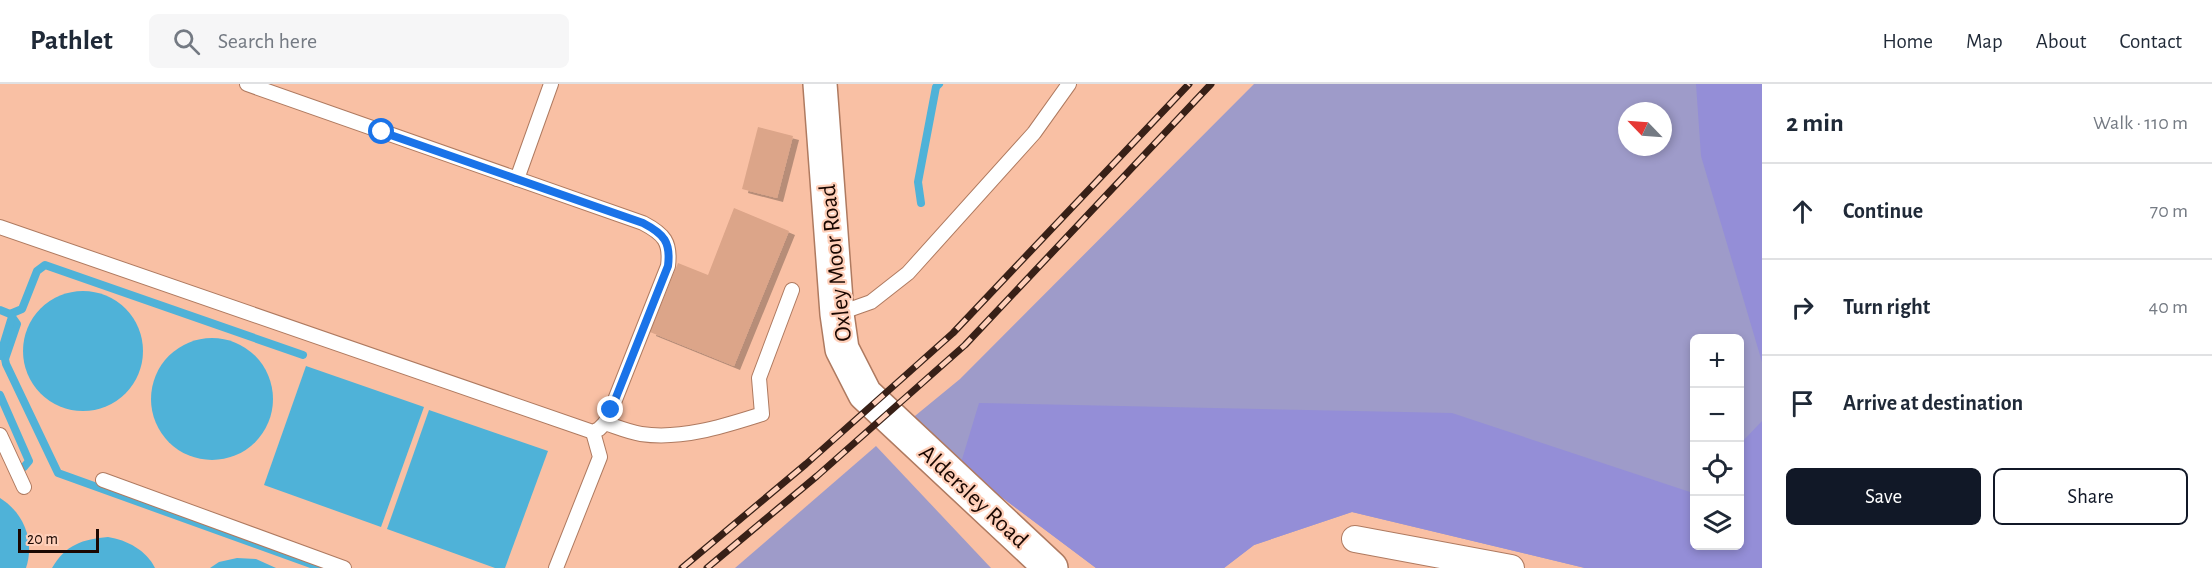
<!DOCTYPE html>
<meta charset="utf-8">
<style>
:root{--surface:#fff;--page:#f6f6f7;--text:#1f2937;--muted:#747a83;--line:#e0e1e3;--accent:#111827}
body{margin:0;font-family:"Alegreya Sans",sans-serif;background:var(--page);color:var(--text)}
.controls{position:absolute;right:18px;bottom:18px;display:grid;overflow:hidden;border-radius:9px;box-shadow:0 3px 9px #0003}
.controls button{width:54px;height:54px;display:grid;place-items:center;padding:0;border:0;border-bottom:2px solid var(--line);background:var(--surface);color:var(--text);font:30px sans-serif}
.compass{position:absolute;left:1618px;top:18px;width:54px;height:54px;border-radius:50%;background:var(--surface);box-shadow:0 3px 9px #0003;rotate:295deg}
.scale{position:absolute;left:18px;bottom:15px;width:81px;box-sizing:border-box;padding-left:6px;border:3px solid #1a0701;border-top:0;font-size:16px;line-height:21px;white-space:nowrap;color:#1a0701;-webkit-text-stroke:4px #ffd0ba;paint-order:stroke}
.stop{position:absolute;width:18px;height:18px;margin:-14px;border:4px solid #1a73e8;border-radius:50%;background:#fff}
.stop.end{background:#1a73e8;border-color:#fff;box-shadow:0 2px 6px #0008}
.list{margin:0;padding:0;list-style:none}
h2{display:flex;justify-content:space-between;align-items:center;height:78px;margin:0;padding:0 24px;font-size:26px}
h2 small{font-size:20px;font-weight:400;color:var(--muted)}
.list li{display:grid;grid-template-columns:39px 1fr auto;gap:18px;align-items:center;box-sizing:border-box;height:96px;padding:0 24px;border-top:2px solid var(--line)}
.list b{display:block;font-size:22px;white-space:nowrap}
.list em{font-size:20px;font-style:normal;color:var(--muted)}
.actions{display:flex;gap:12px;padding:18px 24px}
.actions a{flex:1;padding:14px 0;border:2px solid var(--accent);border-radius:9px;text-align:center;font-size:21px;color:var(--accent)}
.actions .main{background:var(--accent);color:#fff}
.icon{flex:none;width:33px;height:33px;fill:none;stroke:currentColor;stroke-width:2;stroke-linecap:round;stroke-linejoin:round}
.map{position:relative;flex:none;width:1762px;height:484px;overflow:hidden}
header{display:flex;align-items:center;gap:36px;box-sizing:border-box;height:84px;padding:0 30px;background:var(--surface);border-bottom:2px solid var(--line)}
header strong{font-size:28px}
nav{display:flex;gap:33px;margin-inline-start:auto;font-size:21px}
.search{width:420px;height:54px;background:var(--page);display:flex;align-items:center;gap:15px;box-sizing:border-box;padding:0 21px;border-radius:9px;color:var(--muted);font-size:22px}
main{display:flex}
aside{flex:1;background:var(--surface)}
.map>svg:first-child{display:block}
</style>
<header>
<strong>Pathlet</strong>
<div class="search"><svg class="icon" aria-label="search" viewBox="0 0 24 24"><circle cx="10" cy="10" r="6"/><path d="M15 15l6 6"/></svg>Search here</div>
<nav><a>Home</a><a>Map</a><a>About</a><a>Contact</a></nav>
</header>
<main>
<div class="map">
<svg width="1762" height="484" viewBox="0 0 1762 484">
<defs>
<filter id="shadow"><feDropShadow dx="6" dy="4" stdDeviation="0" flood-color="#0004"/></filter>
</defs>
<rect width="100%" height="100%" fill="#f9c0a4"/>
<g fill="#9e9bc9" fill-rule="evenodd">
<path d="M1254 0H1762V484H1585L1352 428 1254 461 1224 484H1096L960 382 910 336 960 295ZM1627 27H1663V63H1627ZM1694 255H1740V462H1694Z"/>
<path d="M876 362 991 484H735Z"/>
</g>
<g fill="#948ed7">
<path d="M1696 0H1762V278L1701 72Z"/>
<path d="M979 319 1452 329 1693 409 1694 407V462H1740V360L1762 337V484H1585L1352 428 1254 461 1224 484H1096L960 382Z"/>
</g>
<g fill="#4fb2d8">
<circle cx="83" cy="267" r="60"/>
<circle cx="212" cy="315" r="61"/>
<path d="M306 282 424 323 381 443 264 401Z"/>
<path d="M429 326 548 367 505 484H495L387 445Z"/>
<path d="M0 414C24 429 35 457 26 484H0Z"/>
<path d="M108 453C127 456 146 466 155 484H52C65 461 83 455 108 453Z"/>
<path d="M237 474 256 475 276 484H210L219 478Z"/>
</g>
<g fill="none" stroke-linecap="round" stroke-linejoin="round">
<g stroke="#4fb2d8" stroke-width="8">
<path d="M921 119 918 98 936 3 939 0"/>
<path d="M0 226 10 230 22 225 37 187 45 181 303 271"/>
<path d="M10 230 17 240 5 275 6 280 58 389 322 484"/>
<path d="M0 272 11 236"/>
<path d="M0 311 29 377 24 383"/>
</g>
</g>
<g fill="#dca589" filter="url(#shadow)">
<path d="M758 43 793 52 777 114 742 105Z"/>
<path d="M734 124 789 147 734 282 650 248 678 179 708 191Z"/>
</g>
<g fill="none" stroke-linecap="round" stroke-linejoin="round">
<defs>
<g id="lane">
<path d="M517 95 551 0"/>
<path d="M0 143 593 348 599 345 605 339 611 326 668 182C671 158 664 150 643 139L247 0"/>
<path d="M837 230 871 218 908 189 1034 49 1069 0"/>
<path d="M605 339C617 343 629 348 641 350 682 356 724 342 762 330L759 294 792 206"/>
<path d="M0 351 24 403"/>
<path d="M103 396 344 484"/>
<path d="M556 484 600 373 593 348"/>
</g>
<path id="street" d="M1355 455 1511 484"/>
<path id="secondary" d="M820 0 837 230 842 265 865 310 1051 484"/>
</defs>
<use href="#lane" stroke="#af7a60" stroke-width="16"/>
<use href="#street" stroke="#af7a60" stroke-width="28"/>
<use href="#secondary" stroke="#af7a60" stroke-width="36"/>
<use href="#lane" stroke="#fff" stroke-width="14"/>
<use href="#street" stroke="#fff" stroke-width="26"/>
<use href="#secondary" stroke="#fff" stroke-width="33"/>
<defs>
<g id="rail">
<path d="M682 484 806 380 953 249 1189 0"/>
<path d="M707 484 817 392 965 261 1211 0"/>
</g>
</defs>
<use href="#rail" stroke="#382017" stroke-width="7"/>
<use href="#rail" stroke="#ffd0ba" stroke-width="4.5" stroke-dasharray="14" stroke-linecap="butt"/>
</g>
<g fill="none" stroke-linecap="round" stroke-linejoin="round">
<path stroke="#1a73e8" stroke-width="8" d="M382 48 643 139C664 150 671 158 668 182L611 326"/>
</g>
<g text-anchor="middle" stroke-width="4.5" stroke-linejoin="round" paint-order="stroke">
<g font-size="24" fill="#1a0701" stroke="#ffd0ba">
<text transform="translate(835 179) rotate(-96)" y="8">Oxley Moor Road</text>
<text transform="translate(974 412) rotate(43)" y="8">Aldersley Road</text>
</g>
</g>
</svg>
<div class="controls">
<button>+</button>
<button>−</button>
<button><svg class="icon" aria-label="locate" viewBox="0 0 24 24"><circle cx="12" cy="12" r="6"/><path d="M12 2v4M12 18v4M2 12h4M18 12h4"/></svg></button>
<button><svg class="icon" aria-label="layers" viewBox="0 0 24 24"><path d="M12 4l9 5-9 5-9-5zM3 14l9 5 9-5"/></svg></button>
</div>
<svg class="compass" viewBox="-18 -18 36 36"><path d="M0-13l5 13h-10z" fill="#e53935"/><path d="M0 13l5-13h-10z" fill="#747a83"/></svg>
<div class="scale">20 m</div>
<div class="stop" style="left:382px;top:48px"></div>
<div class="stop end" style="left:611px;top:326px"></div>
</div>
<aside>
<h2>2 min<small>Walk · 110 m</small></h2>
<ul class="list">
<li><svg class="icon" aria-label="ahead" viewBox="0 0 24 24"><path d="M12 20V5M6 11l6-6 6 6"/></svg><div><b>Continue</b></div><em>70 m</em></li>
<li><svg class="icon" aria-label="right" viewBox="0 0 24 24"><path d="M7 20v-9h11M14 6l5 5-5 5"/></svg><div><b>Turn right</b></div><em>40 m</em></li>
<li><svg class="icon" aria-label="arrive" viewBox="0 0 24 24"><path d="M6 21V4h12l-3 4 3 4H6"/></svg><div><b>Arrive at destination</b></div></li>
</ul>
<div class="actions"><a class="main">Save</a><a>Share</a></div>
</aside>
</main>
